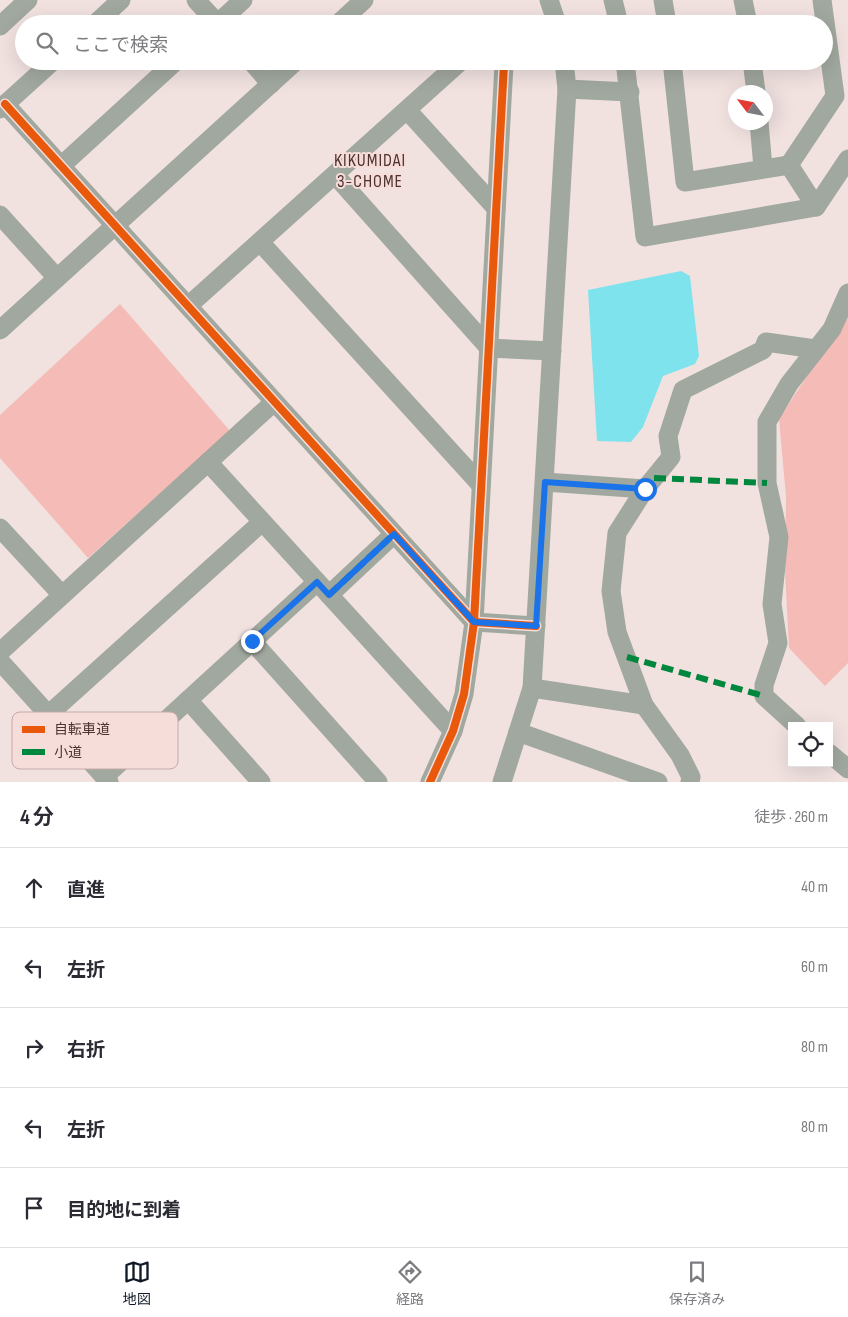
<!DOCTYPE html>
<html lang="ja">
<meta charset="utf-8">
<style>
:root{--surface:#fff;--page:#f2f2f3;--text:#2b2b33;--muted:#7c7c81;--line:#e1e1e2;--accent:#111827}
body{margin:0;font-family:"Sofia Sans Condensed","Noto Sans JP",sans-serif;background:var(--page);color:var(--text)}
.controls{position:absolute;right:15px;bottom:15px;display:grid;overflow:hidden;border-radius:0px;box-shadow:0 5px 20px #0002}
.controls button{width:45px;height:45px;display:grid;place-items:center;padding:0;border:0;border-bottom:1px solid var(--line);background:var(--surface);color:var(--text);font:25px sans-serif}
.compass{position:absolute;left:728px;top:85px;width:45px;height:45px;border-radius:50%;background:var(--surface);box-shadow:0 5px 20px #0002;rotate:302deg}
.stop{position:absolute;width:15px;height:15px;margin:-11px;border:4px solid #1a73e8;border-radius:50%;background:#fff}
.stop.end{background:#1a73e8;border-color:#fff;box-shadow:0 1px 5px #0008}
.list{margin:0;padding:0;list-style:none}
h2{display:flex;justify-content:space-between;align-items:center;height:65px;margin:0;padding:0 20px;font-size:21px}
h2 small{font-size:16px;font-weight:400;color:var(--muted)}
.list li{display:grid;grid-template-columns:32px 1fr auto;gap:15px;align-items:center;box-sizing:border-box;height:80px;padding:0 20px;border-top:1px solid var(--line)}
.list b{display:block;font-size:19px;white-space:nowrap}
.list em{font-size:16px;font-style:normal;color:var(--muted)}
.icon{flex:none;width:28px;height:28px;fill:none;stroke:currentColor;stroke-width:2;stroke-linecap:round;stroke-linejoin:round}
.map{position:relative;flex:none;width:848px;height:782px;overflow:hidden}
.search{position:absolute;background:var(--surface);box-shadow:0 5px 20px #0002;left:15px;right:15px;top:15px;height:55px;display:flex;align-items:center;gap:12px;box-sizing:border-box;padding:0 18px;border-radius:28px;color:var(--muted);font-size:19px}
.sheet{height:465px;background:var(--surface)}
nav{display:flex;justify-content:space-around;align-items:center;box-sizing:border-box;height:70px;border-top:1px solid var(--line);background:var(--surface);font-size:14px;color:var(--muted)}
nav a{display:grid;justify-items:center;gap:2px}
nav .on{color:var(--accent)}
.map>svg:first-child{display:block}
</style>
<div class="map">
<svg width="848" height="782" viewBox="0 0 848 782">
<rect width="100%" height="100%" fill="#f1e2e0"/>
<g fill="#f5bbb6">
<path d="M120 304 230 431 88 558 0 458V415Z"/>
<path d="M848 313V663L825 686 789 648 785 572 786 497 779 419Z"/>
</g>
<path fill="#7ee3ed" d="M681 271 690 276 699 356 695 364 663 376 643 427 631 442 597 441 588 290Z"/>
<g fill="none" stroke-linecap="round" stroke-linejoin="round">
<g stroke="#a1a89f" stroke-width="19">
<path d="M196 0 218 24"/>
<path d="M549 0 557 24"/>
<path d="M613 0 619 24"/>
<path d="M663 0 667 24"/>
<path d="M743 0 748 24"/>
<path d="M95 24 121 0"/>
<path d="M217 24 243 0"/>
<path d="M338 24 364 0"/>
<path d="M0 26 28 0"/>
<path d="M251 61 271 84"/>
<path d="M625 61 645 237 816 207 848 159"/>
<path d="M672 61 685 182 789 165 816 207"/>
<path d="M752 61 756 92"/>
<path d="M567 89 630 92"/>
<path d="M5 104 474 622 536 626"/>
<path d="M0 109 53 61"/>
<path d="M407 110 496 208"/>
<path d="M759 122 763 168"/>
<path d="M789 165 835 96 822 0"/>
<path d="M61 166 176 61"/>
<path d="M335 175 489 348 552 351"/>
<path d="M0 215 57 278"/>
<path d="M260 242 481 485"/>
<path d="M188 306 461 61"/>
<path d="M0 330 296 61"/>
<path d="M208 462 453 731"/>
<path d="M545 482 645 489 617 533 611 591 617 632 644 705 680 755 691 777 690 782"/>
<path d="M645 489 671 457 668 436 683 390 763 350 766 342 815 349"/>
<path d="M0 528 62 595"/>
<path d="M329 595 394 534"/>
<path d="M252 641 378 782"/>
<path d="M0 652 274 402"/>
<path d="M0 661 109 782"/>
<path d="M532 688 644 705"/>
<path d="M188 700 261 782"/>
<path d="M48 715 262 522"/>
<path d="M797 726 764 696V685L778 643 772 604 779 537 767 483V422L789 384 832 329 848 293"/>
<path d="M518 732 658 782"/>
<path d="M829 753 848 769"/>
<path d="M104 777 317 582"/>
<path d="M430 782 453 731 464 694 474 622 504 64 502 61"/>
<path d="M502 782 532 688 567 89 564 61"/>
</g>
<g stroke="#00873e" stroke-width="6" stroke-dasharray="12 6" stroke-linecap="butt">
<path d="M654 478 767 483"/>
<path d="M329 595 394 534"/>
<path d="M627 657 764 696"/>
</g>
<defs>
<g id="cycleway">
<path d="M5 104 474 622 536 626"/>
<path d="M430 782 453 731 464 694 474 622 504 64 502 61"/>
</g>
</defs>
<use href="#cycleway" stroke="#f7ddda" stroke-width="11"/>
<use href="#cycleway" stroke="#e8590c" stroke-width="8"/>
</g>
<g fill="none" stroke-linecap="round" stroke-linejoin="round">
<path stroke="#1a73e8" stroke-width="6" d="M252 641 317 582 329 595 394 534 474 622 536 626 545 482 645 489"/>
</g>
<g text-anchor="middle" stroke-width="4" stroke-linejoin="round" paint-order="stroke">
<g font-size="18" letter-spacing="1" fill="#4b322f" stroke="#f7ddda">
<text x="370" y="166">KIKUMIDAI<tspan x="370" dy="21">3-CHOME</tspan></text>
</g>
</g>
<rect x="12" y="712" width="166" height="57" rx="8" fill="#f7ddda" stroke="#c3aaa7" stroke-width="1"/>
<rect x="22" y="726" width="23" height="7" fill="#e8590c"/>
<rect x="22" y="749" width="23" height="6" fill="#00873e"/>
<g font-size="14" fill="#4b322f">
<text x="54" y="734">自転車道</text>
<text x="54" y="757">小道</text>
</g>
</svg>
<div class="controls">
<button><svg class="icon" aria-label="locate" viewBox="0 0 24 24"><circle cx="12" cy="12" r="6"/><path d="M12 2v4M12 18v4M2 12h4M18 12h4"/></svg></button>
</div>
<svg class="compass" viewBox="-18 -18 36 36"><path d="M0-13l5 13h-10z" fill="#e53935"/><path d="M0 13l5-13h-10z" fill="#7c7c81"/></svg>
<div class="stop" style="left:645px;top:489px"></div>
<div class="stop end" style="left:252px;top:641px"></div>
<div class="search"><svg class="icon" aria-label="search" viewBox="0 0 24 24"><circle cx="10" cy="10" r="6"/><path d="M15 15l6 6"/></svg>ここで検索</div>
</div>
<section class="sheet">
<h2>4 分<small>徒歩 · 260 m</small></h2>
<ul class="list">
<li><svg class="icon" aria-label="ahead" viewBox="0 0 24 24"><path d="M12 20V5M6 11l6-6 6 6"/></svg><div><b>直進</b></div><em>40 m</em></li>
<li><svg class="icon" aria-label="left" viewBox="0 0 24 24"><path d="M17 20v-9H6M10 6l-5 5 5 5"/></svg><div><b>左折</b></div><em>60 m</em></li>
<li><svg class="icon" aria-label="right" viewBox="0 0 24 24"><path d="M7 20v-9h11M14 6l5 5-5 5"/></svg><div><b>右折</b></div><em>80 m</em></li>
<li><svg class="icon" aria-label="left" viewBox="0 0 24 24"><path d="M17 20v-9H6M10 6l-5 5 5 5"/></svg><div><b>左折</b></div><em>80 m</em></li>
<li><svg class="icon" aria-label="arrive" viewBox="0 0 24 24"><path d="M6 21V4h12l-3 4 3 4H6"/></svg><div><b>目的地に到着</b></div></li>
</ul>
</section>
<nav>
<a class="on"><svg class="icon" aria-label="map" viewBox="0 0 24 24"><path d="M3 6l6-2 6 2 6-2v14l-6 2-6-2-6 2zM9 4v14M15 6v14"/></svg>地図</a>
<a><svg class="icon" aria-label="directions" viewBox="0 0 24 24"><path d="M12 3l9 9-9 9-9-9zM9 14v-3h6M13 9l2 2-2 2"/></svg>経路</a>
<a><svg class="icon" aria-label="saved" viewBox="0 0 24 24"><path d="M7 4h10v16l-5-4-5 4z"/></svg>保存済み</a>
</nav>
